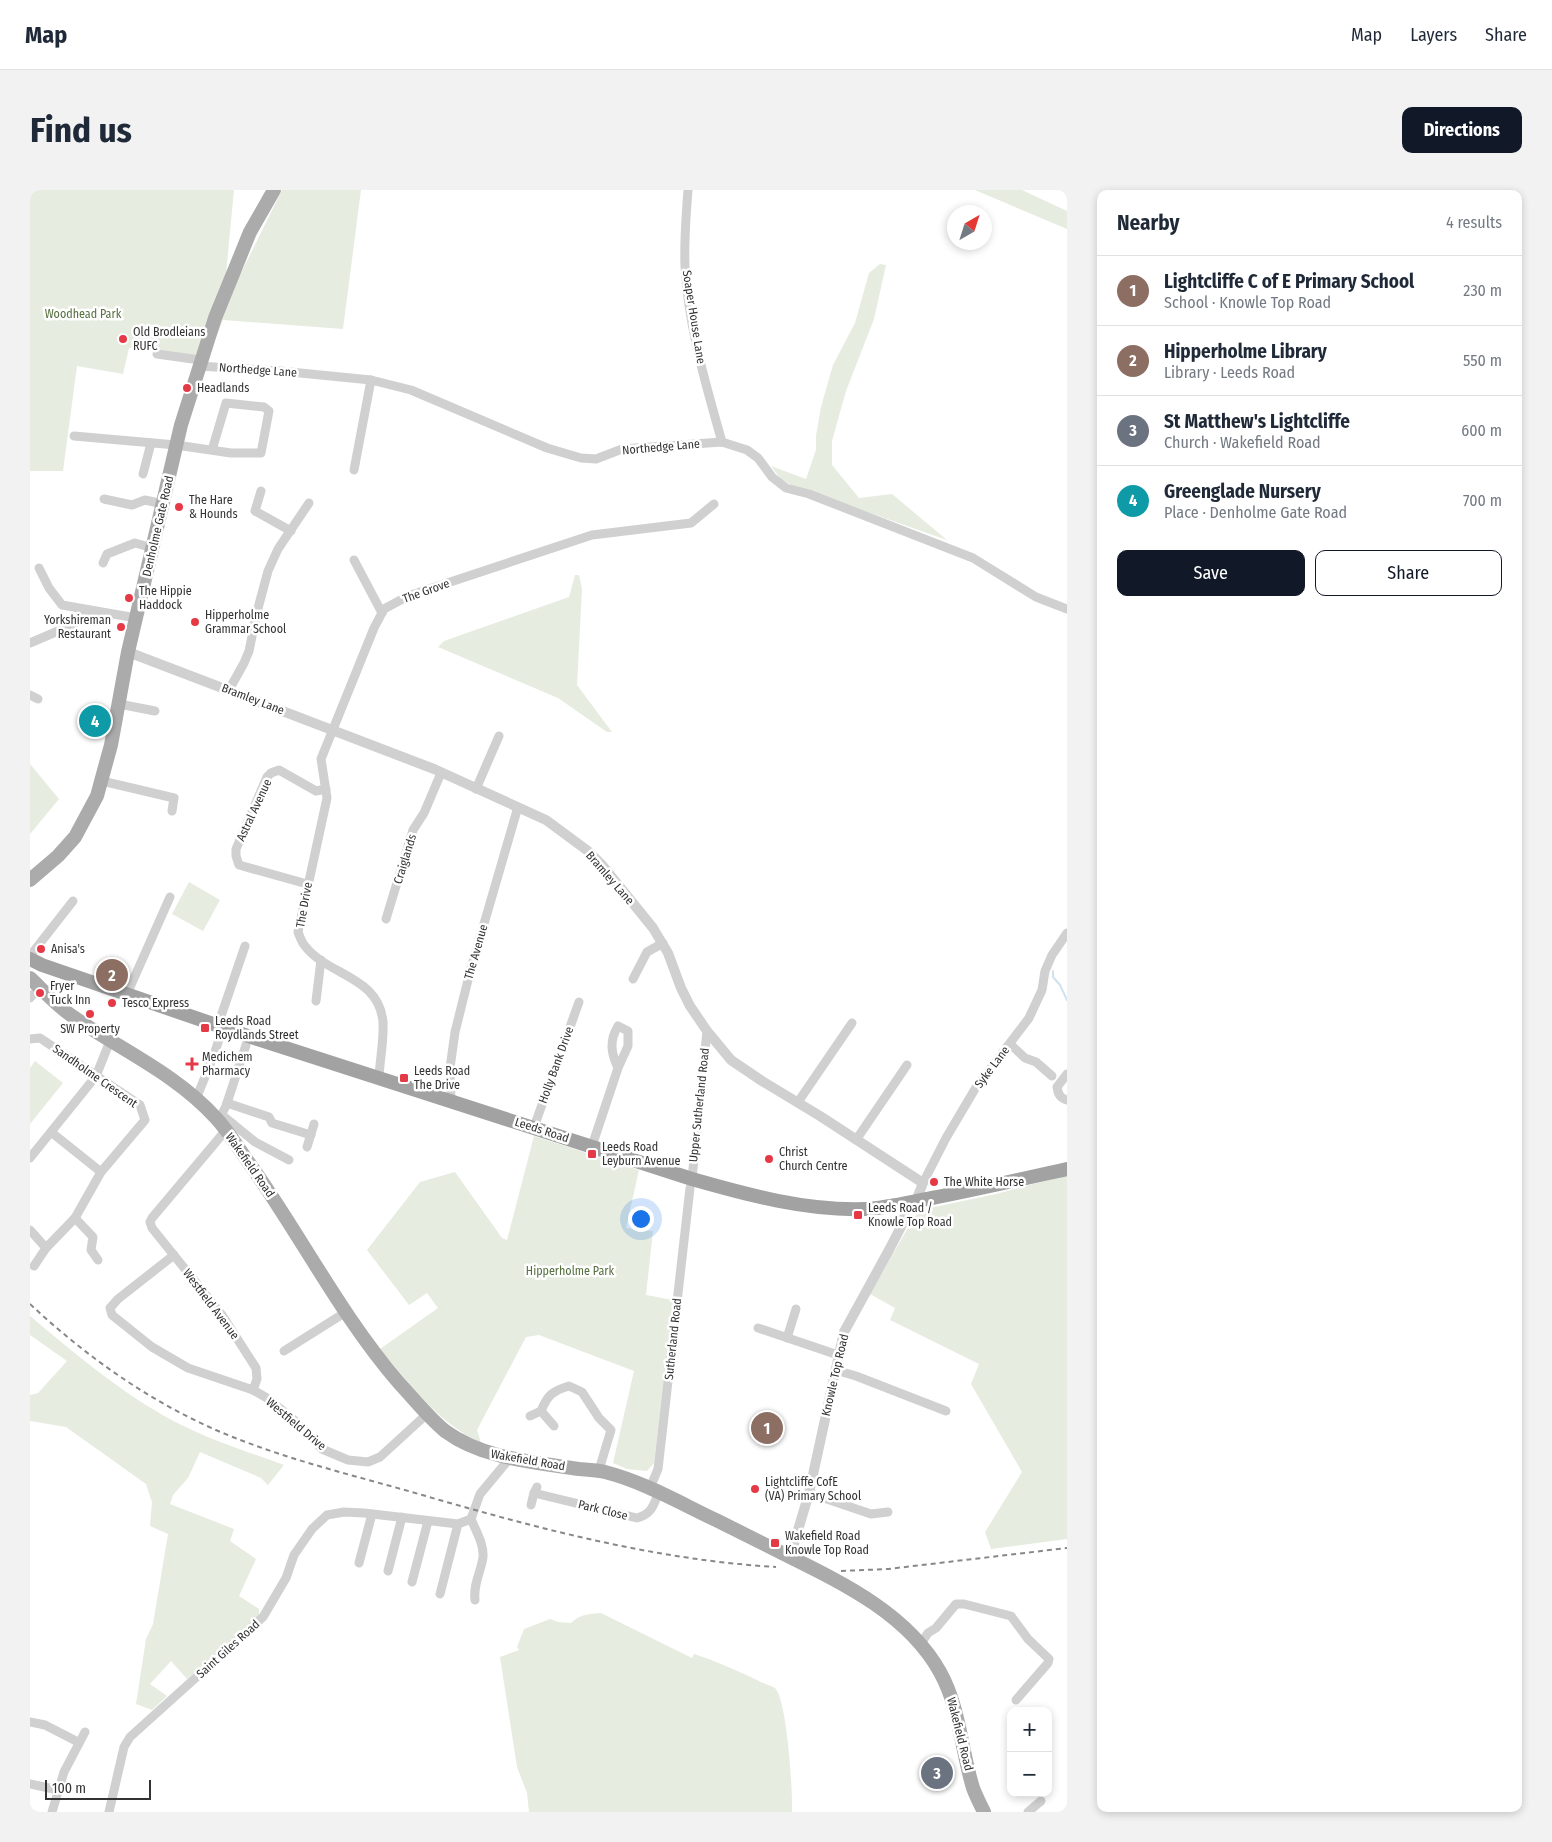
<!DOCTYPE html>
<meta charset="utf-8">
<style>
:root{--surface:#fff;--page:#f2f2f3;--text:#1f2937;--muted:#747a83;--line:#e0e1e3;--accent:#111827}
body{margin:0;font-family:"Fira Sans Condensed",sans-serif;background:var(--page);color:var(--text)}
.controls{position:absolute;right:15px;bottom:15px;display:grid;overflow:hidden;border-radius:10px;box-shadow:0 2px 8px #0003}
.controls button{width:45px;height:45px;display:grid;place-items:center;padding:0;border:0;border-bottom:1px solid var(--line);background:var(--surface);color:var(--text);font:25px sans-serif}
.compass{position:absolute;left:917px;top:15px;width:45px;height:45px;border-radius:50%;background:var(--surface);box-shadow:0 2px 8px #0003;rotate:39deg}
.scale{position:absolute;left:15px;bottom:12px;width:106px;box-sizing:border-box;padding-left:5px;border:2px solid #333;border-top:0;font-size:14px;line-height:18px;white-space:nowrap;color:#333;-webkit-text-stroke:4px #fff;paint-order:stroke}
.you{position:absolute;left:610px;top:1028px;width:18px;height:18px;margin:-12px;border:4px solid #fff;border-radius:50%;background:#1a73e8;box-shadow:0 0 0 8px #1a73e833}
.badge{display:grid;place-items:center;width:32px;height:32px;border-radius:50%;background:var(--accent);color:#fff;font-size:16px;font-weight:700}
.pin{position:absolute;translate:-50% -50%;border:2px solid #fff;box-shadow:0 1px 5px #0006}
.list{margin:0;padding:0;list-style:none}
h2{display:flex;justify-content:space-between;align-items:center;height:65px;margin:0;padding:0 20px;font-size:21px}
h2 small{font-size:16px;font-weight:400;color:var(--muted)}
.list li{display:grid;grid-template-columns:32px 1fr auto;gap:15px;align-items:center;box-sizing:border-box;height:70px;padding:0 20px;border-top:1px solid var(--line)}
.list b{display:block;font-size:19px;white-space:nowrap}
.list p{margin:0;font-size:16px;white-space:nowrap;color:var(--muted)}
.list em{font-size:16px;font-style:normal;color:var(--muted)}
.actions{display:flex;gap:10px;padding:15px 20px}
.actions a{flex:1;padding:11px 0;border:1px solid var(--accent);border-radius:10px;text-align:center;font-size:18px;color:var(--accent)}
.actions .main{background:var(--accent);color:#fff}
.map{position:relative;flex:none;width:1037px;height:1622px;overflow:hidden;border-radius:10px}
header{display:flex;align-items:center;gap:30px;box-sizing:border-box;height:70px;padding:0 25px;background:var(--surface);border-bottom:1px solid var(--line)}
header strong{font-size:24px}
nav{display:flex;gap:28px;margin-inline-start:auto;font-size:18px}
.intro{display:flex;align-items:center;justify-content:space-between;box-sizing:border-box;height:120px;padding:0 30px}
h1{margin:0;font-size:35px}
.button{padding:12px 22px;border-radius:10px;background:var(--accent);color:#fff;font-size:18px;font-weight:700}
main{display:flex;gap:30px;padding:0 30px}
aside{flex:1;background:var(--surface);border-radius:10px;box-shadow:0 2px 8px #0003}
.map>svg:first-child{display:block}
</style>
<header>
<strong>Map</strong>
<nav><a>Map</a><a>Layers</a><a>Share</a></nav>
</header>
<div class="intro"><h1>Find us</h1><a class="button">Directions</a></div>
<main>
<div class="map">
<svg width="1037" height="1622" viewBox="0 0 1037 1622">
<rect width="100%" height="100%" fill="#fff"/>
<g fill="#e6ecdf">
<path d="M0 0H204L196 84 211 83 252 0H331L313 139 193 130 178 167 99 158 93 184 47 176 33 281H0Z"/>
<path d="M945 0H992L1037 21V39Z"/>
<path d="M850 74 856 75 844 129 816 201 802 251V275L829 308 862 304 917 350 763 296 751 289 741 276 776 289 786 260V246L791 217 803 175 825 133 839 83Z"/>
<path d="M545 385H549L552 399 547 495 582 542H577L528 508 408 457 414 451 539 407Z"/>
<path d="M0 574 29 609 0 644Z"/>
<path d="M159 692 190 710 173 741 142 724Z"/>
<path d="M5 871 33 893 0 934V878Z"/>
<path d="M504 946 609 980 596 1038 623 1041 616 1105 643 1110 624 1273 617 1281 597 1279 583 1273 604 1181 509 1145 496 1147 447 1240 451 1253C407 1232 381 1195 350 1159L408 1118 397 1103 379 1115 337 1060 390 992 425 982 472 1048 477 1050Z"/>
<path d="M1037 985V1349L961 1359 955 1342 992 1282 941 1194 949 1174 860 1130 865 1118 840 1104 883 1029 890 1020 966 1004Z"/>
<path d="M0 1126C42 1161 84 1197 131 1224 170 1247 213 1260 254 1275L238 1295 231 1288 170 1262 158 1288 143 1305 140 1314 204 1339 200 1351 226 1369 209 1406 229 1419V1427L157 1489 141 1471 120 1494 137 1506 122 1520 106 1514 116 1449 123 1434 138 1344 120 1336 122 1312 116 1294 36 1237 0 1231V1205L8 1203 37 1171 0 1145Z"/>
<path d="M571 1423 662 1468 664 1464C686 1471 706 1480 727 1490 732 1493 740 1495 745 1498 757 1509 763 1603 762 1622H499L497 1603 487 1577 470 1467 489 1460 487 1457 494 1439 520 1429 528 1432 541 1433C550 1424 559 1424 571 1423Z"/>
</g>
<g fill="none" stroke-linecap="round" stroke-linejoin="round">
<path stroke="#cfe2ee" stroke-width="2" d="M1023 781V787L1030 795 1037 810"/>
<g stroke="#d0d0d0" stroke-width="9">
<path d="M658 0C656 25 654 52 655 76 658 136 676 195 692 252"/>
<path d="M127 164 170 170"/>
<path d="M168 176 250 181 341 190 381 200 517 258 551 268 566 269 592 259 692 252 717 260 728 268 742 287 756 298 779 304 943 368 1006 407 1037 419"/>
<path d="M44 246 146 255 201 263H231L239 221 234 217 196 213 182 260"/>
<path d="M324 280 341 190"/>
<path d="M113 284 121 253"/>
<path d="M231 301 225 321 261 341"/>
<path d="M74 309 102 315 115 310 133 314"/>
<path d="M324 370 352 423"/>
<path d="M73 373 77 364 105 353 123 358"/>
<path d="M9 378 19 398 32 415 106 428"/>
<path d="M0 453 42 435 62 421"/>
<path d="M199 500 214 473 219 461 227 422 238 381 248 359 279 313"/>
<path d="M0 505 8 509"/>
<path d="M89 514 125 521"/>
<path d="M72 591 144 608 142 621"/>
<path d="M446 599 469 546"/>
<path d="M277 694 209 675 206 666V659L237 587 241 583 249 580 286 601 296 599"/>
<path d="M356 729 383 640 394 623 411 583"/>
<path d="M0 766 43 711"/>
<path d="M603 789 617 762 633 753"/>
<path d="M97 804 140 707"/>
<path d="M0 808 10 797"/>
<path d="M286 811 291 770"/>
<path d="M188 835 215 756"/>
<path d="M0 849 10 848 110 915 115 930 71 982 45 1028 16 1058 4 1076"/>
<path d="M980 854 995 868 1006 872 1022 886"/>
<path d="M183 868 193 837"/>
<path d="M1037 884 1027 897C1028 904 1030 908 1037 910"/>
<path d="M349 887C350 869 354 850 353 832 349 786 298 786 275 756 272 753 270 747 268 742L297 608 291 569 344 438 354 419 378 406 562 345 661 333 684 314"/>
<path d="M166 909 181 872"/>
<path d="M421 911 420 878 425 842 440 782 488 617"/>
<path d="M768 912 822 833"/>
<path d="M197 913 239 927 242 933 281 945"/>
<path d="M192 925 225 952 259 970"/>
<path d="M188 931 196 916 216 855"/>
<path d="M504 937 549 812"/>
<path d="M196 940 122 1028 120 1032 122 1038 192 1125 226 1178 227 1189 223 1200"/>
<path d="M21 942 71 982"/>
<path d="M826 950 877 875"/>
<path d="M562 956 588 878 598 856V841L588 836C579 851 581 863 588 878"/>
<path d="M277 957 284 934"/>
<path d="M0 968 66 886 80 851"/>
<path d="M662 989 677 841"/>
<path d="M893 993 916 948 945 899 999 828 1012 800 1015 781 1022 765 1037 743"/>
<path d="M45 1028 63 1047 61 1060 68 1070"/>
<path d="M0 1040 16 1058"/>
<path d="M144 1065 88 1109 80 1118 82 1125 122 1157 158 1178 223 1200 237 1208 264 1230 292 1259 318 1270 338 1272 350 1267 397 1224"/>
<path d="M728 1138 808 1165"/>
<path d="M757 1148 766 1119"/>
<path d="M254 1161 316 1122"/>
<path d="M805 1180 826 1186 916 1221"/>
<path d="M511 1221 524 1236"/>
<path d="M500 1226 511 1221C518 1204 523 1201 539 1196L552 1202 569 1228 581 1240 569 1280"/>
<path d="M507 1297 504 1303 607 1328C622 1324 623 1316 629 1302"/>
<path d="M620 1298 628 1279 660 998"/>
<path d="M779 1303 841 1324 858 1322"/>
<path d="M501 1315 504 1303"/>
<path d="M441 1329C446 1341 454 1354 453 1367 451 1382 443 1394 445 1410"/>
<path d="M329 1373 342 1324"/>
<path d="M358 1381 372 1327"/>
<path d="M382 1392 398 1331"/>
<path d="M410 1404 428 1334"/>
<path d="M890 1455 898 1443 906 1438 926 1414H934L981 1426 998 1449 1019 1469 1018 1473 986 1510"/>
<path d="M0 1532 15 1535 48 1552"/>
<path d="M0 1594 28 1600"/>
<path d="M22 1622 34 1582 55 1542"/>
<path d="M79 1622 94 1557 100 1547 233 1427 256 1388 264 1365 282 1339 297 1325 314 1322 334 1323 428 1334 441 1329 450 1304 480 1268"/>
<path d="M998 1622 1011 1611"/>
</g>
<g stroke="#d0d0d0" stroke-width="10">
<path d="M98 462 404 579 516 630 558 661 572 675 623 738 638 763 651 798 660 816 677 841 701 870 732 891 790 926 893 993 886 1011"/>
<path d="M760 1367 779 1303 814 1142 859 1060 873 1033 877 1013"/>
</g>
<g stroke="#ababab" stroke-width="14">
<path d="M0 690 28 666 45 647 67 606 81 555 98 462 151 235 185 128 220 42 244 0"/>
<path d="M0 788C14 801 28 817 45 828 93 861 146 884 186 928 200 943 210 961 222 977 272 1048 312 1127 369 1193 384 1209 398 1227 415 1241 453 1269 504 1272 549 1279 558 1280 567 1280 575 1282 614 1292 650 1313 686 1330 706 1340 726 1350 746 1360 806 1390 876 1421 910 1482 930 1518 931 1559 943 1598 946 1606 950 1614 954 1622"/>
</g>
<path stroke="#a2a2a2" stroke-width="14" d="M0 769 12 775 218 846 662 989C718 1005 776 1021 835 1019 857 1018 880 1012 902 1008 948 999 992 989 1037 979"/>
<g stroke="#888" stroke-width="2" stroke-dasharray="5 4" stroke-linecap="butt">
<path d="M0 1114C62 1172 133 1221 213 1251 276 1275 342 1290 406 1309 518 1341 629 1370 746 1377"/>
<path d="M811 1381 858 1379 1037 1358"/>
</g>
</g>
<g fill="#e63946" stroke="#fff" stroke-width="2">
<circle cx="93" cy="149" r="5"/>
<circle cx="157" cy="198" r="5"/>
<circle cx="149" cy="317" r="5"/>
<circle cx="99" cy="408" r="5"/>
<circle cx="165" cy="432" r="5"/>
<circle cx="91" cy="437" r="5"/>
<circle cx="11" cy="759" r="5"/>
<circle cx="10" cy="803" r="5"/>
<circle cx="82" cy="813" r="5"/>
<circle cx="60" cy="824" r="5"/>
<rect x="170" y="833" width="10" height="10" rx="2.5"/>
<path d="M159.5 866.5h5v5h5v5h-5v5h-5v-5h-5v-5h5z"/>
<rect x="369" y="883" width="10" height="10" rx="2.5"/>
<rect x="557" y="959" width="10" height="10" rx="2.5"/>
<circle cx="739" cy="969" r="5"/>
<circle cx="904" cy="992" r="5"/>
<rect x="823" y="1020" width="10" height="10" rx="2.5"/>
<circle cx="725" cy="1299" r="5"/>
<rect x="740" y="1348" width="10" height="10" rx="2.5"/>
</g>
<g text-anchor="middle" stroke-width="5" stroke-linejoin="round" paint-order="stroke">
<g font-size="12" fill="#56703f" stroke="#fff">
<text x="53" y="128">Woodhead Park</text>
<text x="540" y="1085">Hipperholme Park</text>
</g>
<g font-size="12" fill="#333" stroke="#fff">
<text transform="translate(664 127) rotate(81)" y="4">Soaper House Lane</text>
<text transform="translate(228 180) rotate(4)" y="4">Northedge Lane</text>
<text transform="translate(631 257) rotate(-5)" y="4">Northedge Lane</text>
<text transform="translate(128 336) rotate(-77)" y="4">Denholme Gate Road</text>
<text transform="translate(396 401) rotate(-20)" y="4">The Grove</text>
<text transform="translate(223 509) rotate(21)" y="4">Bramley Lane</text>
<text transform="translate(224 620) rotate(-65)" y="4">Astral Avenue</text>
<text transform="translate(375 669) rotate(-73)" y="4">Craiglands</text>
<text transform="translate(580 688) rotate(49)" y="4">Bramley Lane</text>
<text transform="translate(274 715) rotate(-80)" y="4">The Drive</text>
<text transform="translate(446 762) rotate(-74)" y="4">The Avenue</text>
<text transform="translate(526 875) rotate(-70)" y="4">Holly Bank Drive</text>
<text transform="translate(962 877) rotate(-53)" y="4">Syke Lane</text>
<text transform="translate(65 886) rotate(35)" y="4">Sandholme Crescent</text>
<text transform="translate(669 915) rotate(-84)" y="4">Upper Sutherland Road</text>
<text transform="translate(512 940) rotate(18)" y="4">Leeds Road</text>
<text transform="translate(220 975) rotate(55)" y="4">Wakefield Road</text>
<text transform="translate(181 1114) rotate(53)" y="4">Westfield Avenue</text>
<text transform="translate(643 1149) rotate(-84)" y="4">Sutherland Road</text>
<text transform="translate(805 1185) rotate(-77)" y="4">Knowle Top Road</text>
<text transform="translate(266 1234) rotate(40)" y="4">Westfield Drive</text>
<text transform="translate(498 1270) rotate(10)" y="4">Wakefield Road</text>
<text transform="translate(573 1320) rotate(14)" y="4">Park Close</text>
<text transform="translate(198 1459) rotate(-42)" y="4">Saint Giles Road</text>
<text transform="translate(930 1544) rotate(76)" y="4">Wakefield Road</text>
</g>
<g font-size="12" fill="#333" stroke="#fff" text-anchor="start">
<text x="103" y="146">Old Brodleians<tspan x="103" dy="14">RUFC</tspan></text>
<text x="167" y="202">Headlands</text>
<text x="159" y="314">The Hare<tspan x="159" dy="14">&amp; Hounds</tspan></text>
<text x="109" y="405">The Hippie<tspan x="109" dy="14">Haddock</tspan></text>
<text x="175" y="429">Hipperholme<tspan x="175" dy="14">Grammar School</tspan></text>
<text x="81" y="434" text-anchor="end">Yorkshireman<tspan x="81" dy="14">Restaurant</tspan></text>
<text x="21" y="763">Anisa's</text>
<text x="20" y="800">Fryer<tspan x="20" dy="14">Tuck Inn</tspan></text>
<text x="92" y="817">Tesco Express</text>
<text x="185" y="835">Leeds Road<tspan x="185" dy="14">Roydlands Street</tspan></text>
<text x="60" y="843" text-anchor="middle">SW Property</text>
<text x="172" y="871">Medichem<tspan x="172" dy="14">Pharmacy</tspan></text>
<text x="384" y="885">Leeds Road<tspan x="384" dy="14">The Drive</tspan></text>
<text x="572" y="961">Leeds Road<tspan x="572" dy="14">Leyburn Avenue</tspan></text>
<text x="749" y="966">Christ<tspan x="749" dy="14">Church Centre</tspan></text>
<text x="914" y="996">The White Horse</text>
<text x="838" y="1022">Leeds Road /<tspan x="838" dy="14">Knowle Top Road</tspan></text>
<text x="735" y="1296">Lightcliffe CofE<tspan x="735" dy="14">(VA) Primary School</tspan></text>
<text x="755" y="1350">Wakefield Road<tspan x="755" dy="14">Knowle Top Road</tspan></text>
</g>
</g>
</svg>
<div class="controls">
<button>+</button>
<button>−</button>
</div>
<svg class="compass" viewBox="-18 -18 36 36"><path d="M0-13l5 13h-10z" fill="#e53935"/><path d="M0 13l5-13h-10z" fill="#747a83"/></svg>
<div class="scale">100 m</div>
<div class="you"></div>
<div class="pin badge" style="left:737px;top:1238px;background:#8d6e63">1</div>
<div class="pin badge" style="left:82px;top:785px;background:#8d6e63">2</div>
<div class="pin badge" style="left:907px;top:1583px;background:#6b7280">3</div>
<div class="pin badge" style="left:65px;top:531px;background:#0f9aa8">4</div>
</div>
<aside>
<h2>Nearby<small>4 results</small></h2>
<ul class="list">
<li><span class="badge" style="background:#8d6e63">1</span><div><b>Lightcliffe C of E Primary School</b><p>School · Knowle Top Road</p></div><em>230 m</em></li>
<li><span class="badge" style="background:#8d6e63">2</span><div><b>Hipperholme Library</b><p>Library · Leeds Road</p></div><em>550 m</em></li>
<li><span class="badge" style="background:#6b7280">3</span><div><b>St Matthew's Lightcliffe</b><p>Church · Wakefield Road</p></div><em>600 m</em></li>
<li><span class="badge" style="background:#0f9aa8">4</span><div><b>Greenglade Nursery</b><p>Place · Denholme Gate Road</p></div><em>700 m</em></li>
</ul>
<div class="actions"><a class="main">Save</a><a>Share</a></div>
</aside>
</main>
